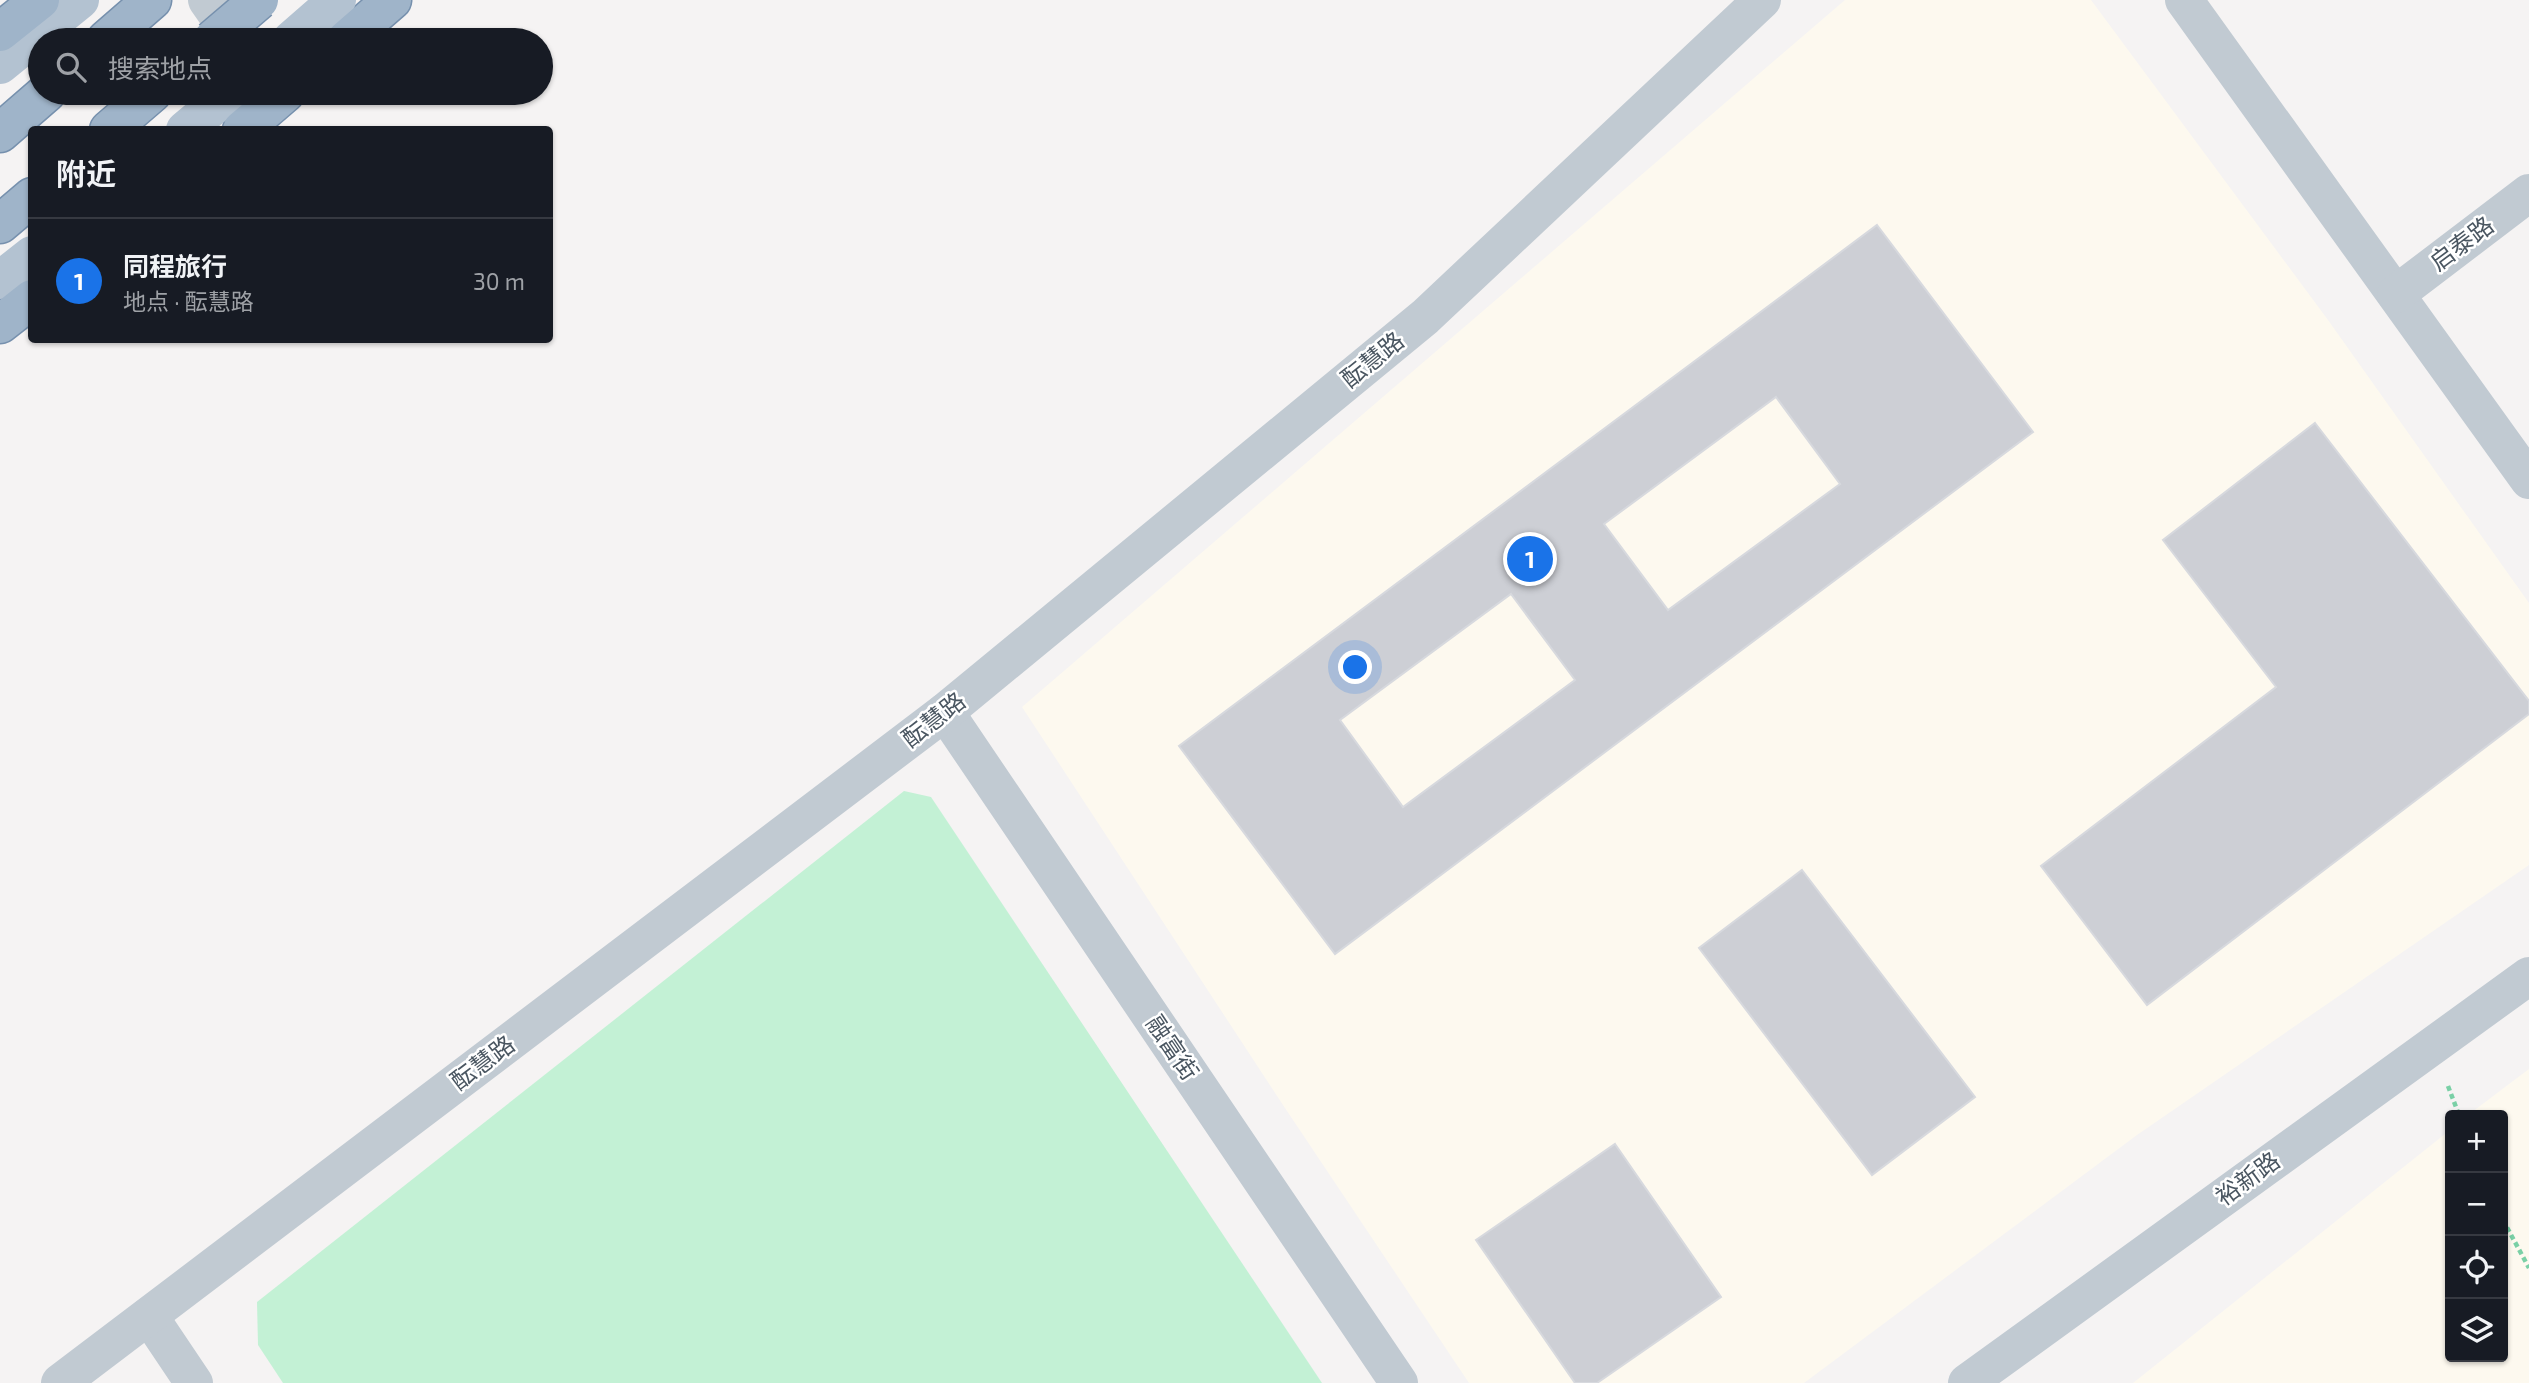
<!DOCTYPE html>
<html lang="zh">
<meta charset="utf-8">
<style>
:root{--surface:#171b24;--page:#242831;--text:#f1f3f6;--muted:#9ea1a6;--line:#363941;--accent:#1a73e8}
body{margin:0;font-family:"Exo 2","Noto Sans SC",sans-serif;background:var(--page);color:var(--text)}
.controls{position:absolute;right:21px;bottom:21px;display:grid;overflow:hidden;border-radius:7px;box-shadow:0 2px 5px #0004}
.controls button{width:63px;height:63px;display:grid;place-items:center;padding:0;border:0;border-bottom:2px solid var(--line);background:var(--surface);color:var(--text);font:35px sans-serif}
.you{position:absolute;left:1356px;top:668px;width:24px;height:24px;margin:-18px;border:5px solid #fff;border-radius:50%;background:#1a73e8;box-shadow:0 0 0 10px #1a73e833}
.badge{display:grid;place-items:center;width:46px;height:46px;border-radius:50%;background:var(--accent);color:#fff;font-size:23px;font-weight:700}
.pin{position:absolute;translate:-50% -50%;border:4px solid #fff;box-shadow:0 2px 7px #0006}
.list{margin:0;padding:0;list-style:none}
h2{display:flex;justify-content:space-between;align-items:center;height:91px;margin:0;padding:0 28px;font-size:30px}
h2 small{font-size:23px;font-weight:400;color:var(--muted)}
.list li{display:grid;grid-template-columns:46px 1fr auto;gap:21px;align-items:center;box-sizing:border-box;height:126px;padding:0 28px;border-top:2px solid var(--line)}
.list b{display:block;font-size:26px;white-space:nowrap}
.list p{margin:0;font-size:23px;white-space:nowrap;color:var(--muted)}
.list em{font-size:23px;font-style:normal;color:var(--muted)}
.icon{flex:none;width:38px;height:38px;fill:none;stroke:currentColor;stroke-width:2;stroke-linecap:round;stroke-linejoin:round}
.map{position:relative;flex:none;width:2529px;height:1383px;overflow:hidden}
.search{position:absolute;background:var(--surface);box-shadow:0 2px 5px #0004;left:28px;top:28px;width:525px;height:77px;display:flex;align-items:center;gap:18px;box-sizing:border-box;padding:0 24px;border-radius:38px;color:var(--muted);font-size:26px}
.panel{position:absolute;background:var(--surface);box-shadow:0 2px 5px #0004;left:28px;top:126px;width:525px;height:217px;border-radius:7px}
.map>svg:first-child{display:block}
</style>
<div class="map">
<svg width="2529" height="1383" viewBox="0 0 2529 1383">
<rect width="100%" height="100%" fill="#f5f3f3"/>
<g fill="#fdf9ef">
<path d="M1845 0H2091L2328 320 2529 603V865L2137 1135 1804 1383H1469L1285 1108 1022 707Z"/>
<path d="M2529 1069V1383H2133L2450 1130V1357H2503V1115H2468Z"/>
</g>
<path fill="#c3f1d5" d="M904 791 931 797 1322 1383H283L258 1345 257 1302Z"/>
<g fill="#cdcfd5" stroke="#d7d9de" stroke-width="2" fill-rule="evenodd">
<path d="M1877 225 2033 432 1335 954 1179 746ZM1776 397 1840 484 1668 610 1604 524ZM1511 594 1575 680 1403 807 1340 720Z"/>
<path d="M2315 423 2529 701V714L2147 1005 2041 866 2276 687 2163 540Z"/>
<path d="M1802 870 1975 1097 1872 1175 1699 948Z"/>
<path d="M1615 1144 1721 1297 1597 1383H1575L1476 1240Z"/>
</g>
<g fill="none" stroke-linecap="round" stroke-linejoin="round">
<defs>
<g id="trunk">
<path d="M0 32 40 0"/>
<path d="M106 40 152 0"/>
<path d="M346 40 392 0"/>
<path d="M109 130 152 93"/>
<path d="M242 130 285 93"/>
<path d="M0 133 46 93"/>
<path d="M0 224 32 197"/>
<path d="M0 324 32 299"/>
</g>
</defs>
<use href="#trunk" stroke="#7690ad" stroke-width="41"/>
<g stroke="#7ad0a6" stroke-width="4.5" stroke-dasharray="5 3.5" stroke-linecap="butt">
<path d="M2448 1086 2459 1115"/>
<path d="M2503 1220 2529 1268"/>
</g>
<g stroke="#c1cad2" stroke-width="38">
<path d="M207 0 235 40"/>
<path d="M2184 0 2529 480"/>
<path d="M2396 294 2529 193"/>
<path d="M945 712 1399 1383"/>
<path d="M149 1316 194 1383"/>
<path d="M60 1383 945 712 1425 317 1762 0"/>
<path d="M1967 1383 2529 976"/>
</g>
<g stroke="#b3c2d1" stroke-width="38">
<path d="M291 40 337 0"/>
<path d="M0 65 80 0"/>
<path d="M185 130 229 93"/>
<path d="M0 280 32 255"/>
</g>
<use href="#trunk" stroke="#9fb4c9" stroke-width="38"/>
<defs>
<path id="trunk-bridge" d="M212 40 259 0"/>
</defs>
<use href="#trunk-bridge" stroke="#7690ad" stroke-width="41" stroke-linecap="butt"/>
<use href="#trunk-bridge" stroke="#9fb4c9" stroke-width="38"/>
</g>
<g text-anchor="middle" stroke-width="5" stroke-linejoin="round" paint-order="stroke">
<g font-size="24" fill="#4a5661" stroke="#fff">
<text transform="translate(2462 244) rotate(-37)" y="8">启泰路</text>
<text transform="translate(1373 360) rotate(-39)" y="8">酝慧路</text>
<text transform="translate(934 720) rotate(-38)" y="8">酝慧路</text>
<text transform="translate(1172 1048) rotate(56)" y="8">融富街</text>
<text transform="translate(483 1063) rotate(-37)" y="8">酝慧路</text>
<text transform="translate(2248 1179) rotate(-36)" y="8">裕新路</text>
</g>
</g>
</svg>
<div class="controls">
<button>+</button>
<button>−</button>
<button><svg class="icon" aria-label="locate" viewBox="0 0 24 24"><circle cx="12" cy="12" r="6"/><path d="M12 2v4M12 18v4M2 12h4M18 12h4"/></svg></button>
<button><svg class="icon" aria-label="layers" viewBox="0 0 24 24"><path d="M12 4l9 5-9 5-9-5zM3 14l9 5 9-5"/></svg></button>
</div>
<div class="you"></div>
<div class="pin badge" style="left:1530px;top:559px">1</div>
<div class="search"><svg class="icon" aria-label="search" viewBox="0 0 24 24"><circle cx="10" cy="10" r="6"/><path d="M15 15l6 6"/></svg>搜索地点</div>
<section class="panel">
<h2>附近<small></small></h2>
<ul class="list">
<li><span class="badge">1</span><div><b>同程旅行</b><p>地点 · 酝慧路</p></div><em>30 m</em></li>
</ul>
</section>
</div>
